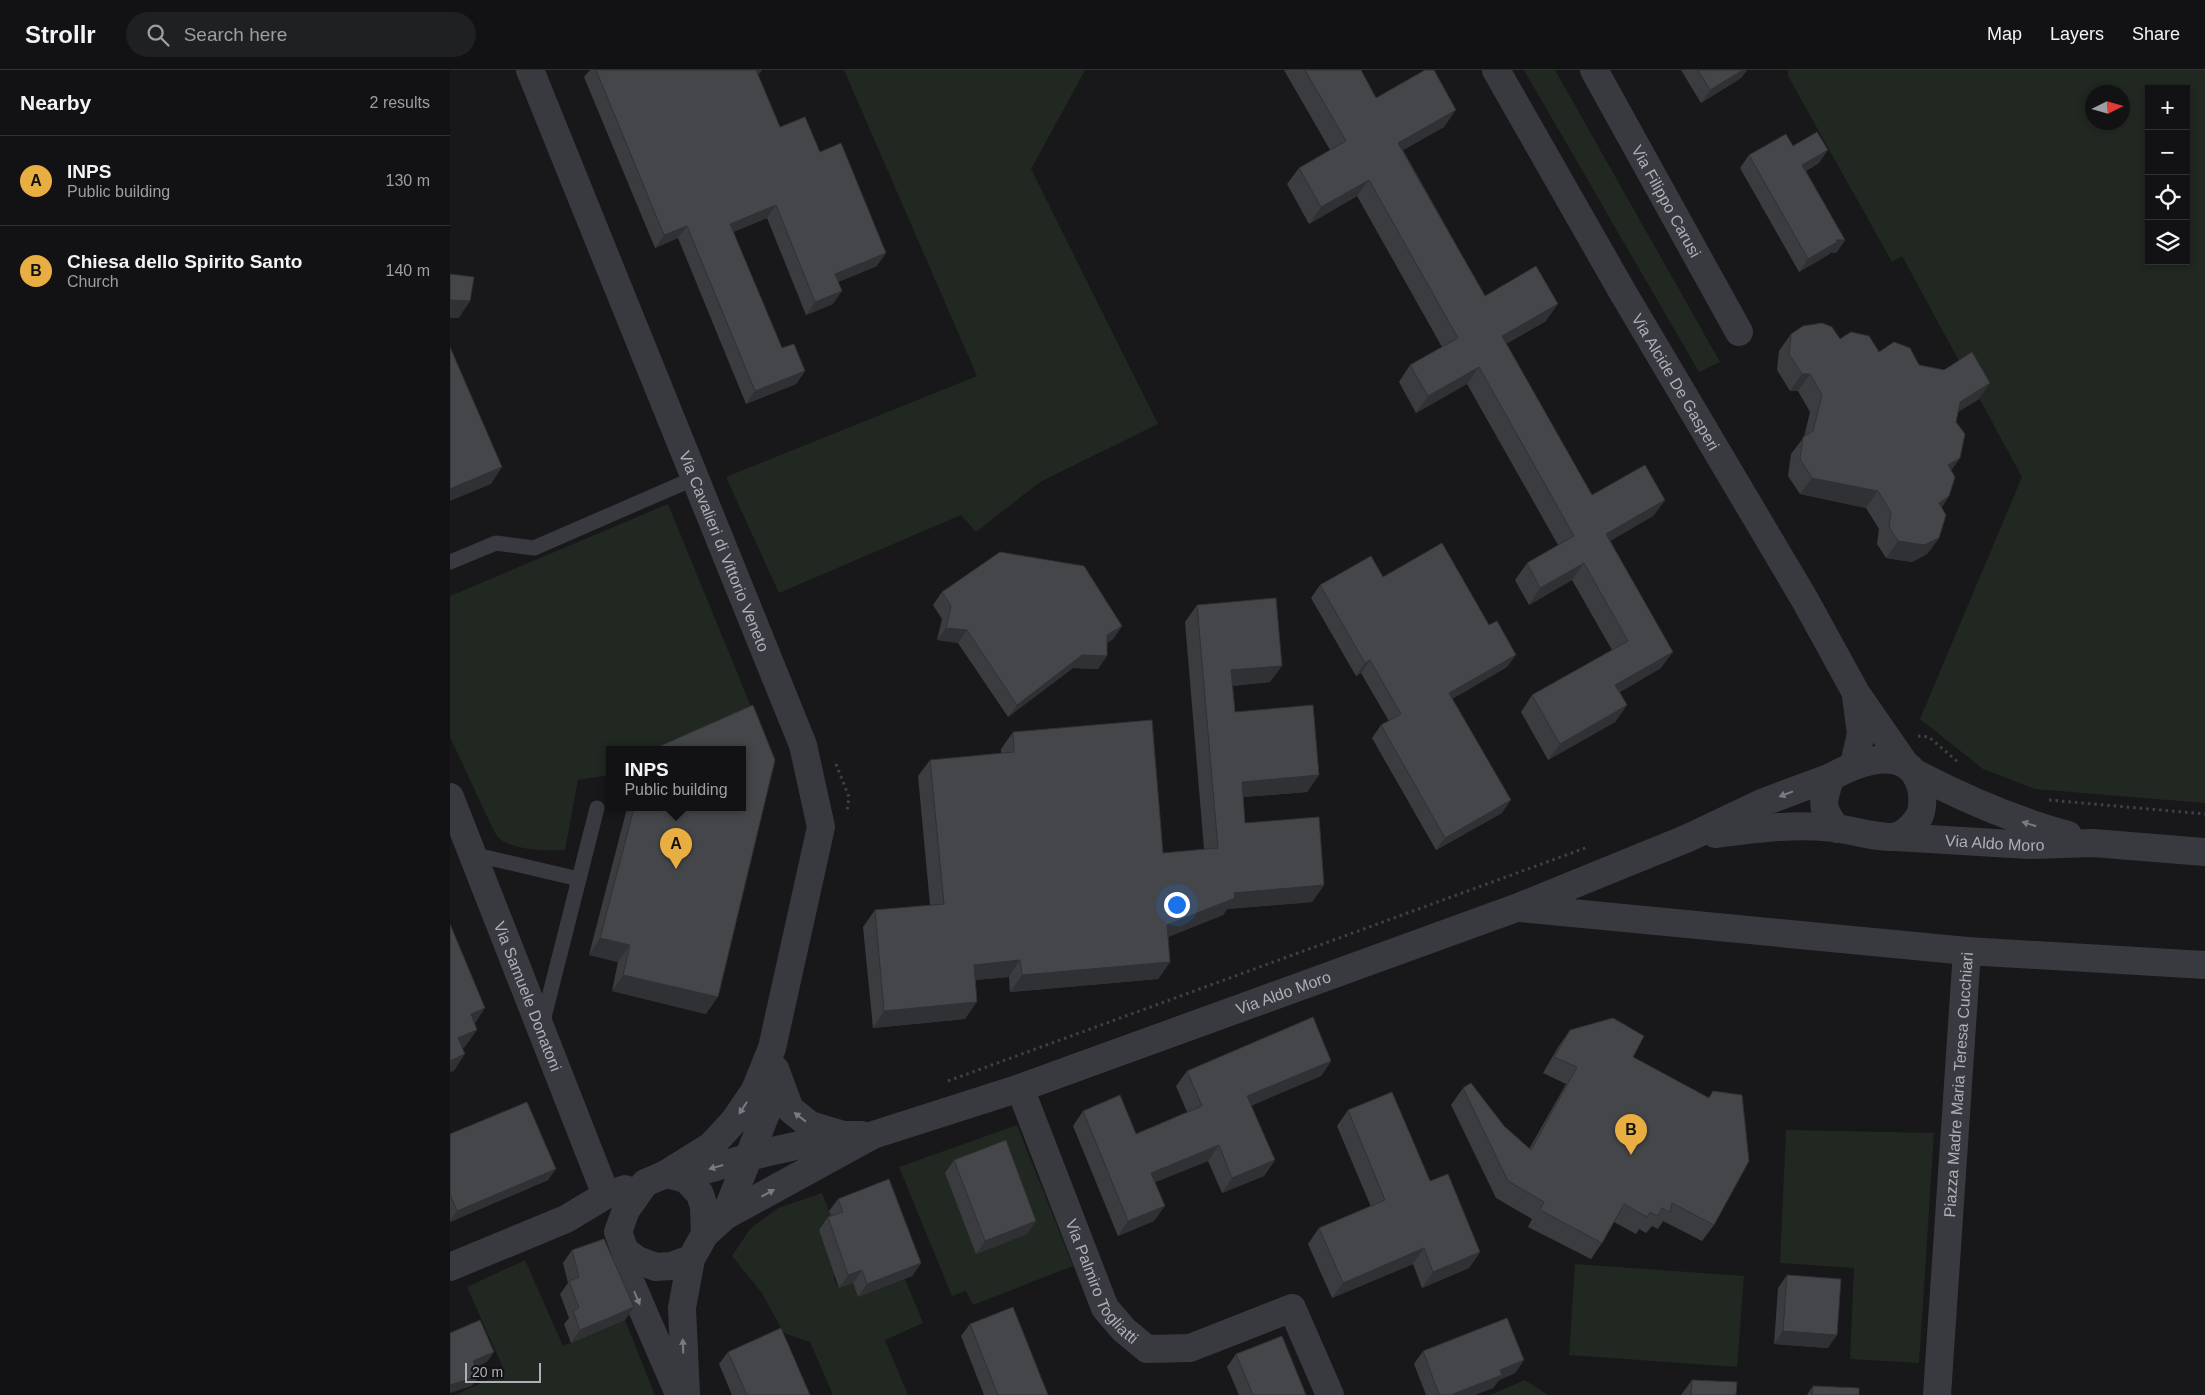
<!DOCTYPE html>
<meta charset="utf-8">
<style>
:root{--surface:#121214;--page:#1f2022;--text:#f1f3f6;--muted:#9c9ea0;--line:#313234;--accent:#e9ae42}
body{margin:0;font-family:Arial,sans-serif;background:var(--page);color:var(--text)}
.controls{position:absolute;right:15px;top:15px;display:grid;overflow:hidden;border-radius:0px;box-shadow:0 2px 8px #0003}
.controls button{width:45px;height:45px;display:grid;place-items:center;padding:0;border:0;border-bottom:1px solid var(--line);background:var(--surface);color:var(--text);font:25px sans-serif}
.compass{position:absolute;left:1635px;top:15px;width:45px;height:45px;border-radius:50%;background:var(--surface);box-shadow:0 2px 8px #0003;rotate:85deg}
.scale{position:absolute;left:15px;bottom:12px;width:76px;box-sizing:border-box;padding-left:5px;border:2px solid #abb0b9;border-top:0;font-size:14px;line-height:18px;white-space:nowrap;color:#abb0b9;-webkit-text-stroke:4px #131315;paint-order:stroke}
.you{position:absolute;left:726px;top:834px;width:18px;height:18px;margin:-12px;border:4px solid #fff;border-radius:50%;background:#1a73e8;box-shadow:0 0 0 8px #1a73e833}
.badge{display:grid;place-items:center;width:32px;height:32px;border-radius:50%;background:var(--accent);color:#111;font-size:16px;font-weight:700}
.pin{position:absolute;translate:-50% -41px;filter:drop-shadow(0 1px 2px #0008)}
.pin::after{content:'';position:absolute;top:26px;width:18px;height:15px;background:inherit;clip-path:polygon(0 0,100% 0,50% 100%)}
.popup{position:absolute;left:156px;top:676px;width:140px;height:65px;box-sizing:border-box;display:grid;place-content:center;border-radius:0px;background:var(--surface);filter:drop-shadow(0 1px 4px #0005);font-size:16px;white-space:nowrap;color:var(--muted)}
.popup b{font-size:19px;color:var(--text)}
.popup::after{content:'';position:absolute;left:50%;top:100%;margin-left:-10px;border:10px solid transparent;border-top-color:var(--surface)}
.list{margin:0;padding:0;list-style:none}
h2{display:flex;justify-content:space-between;align-items:center;height:65px;margin:0;padding:0 20px;font-size:21px}
h2 small{font-size:16px;font-weight:400;color:var(--muted)}
.list li{display:grid;grid-template-columns:32px 1fr auto;gap:15px;align-items:center;box-sizing:border-box;height:90px;padding:0 20px;border-top:1px solid var(--line)}
.list b{display:block;font-size:19px;white-space:nowrap}
.list p{margin:0;font-size:16px;white-space:nowrap;color:var(--muted)}
.list em{font-size:16px;font-style:normal;color:var(--muted)}
.icon{flex:none;width:28px;height:28px;fill:none;stroke:currentColor;stroke-width:2;stroke-linecap:round;stroke-linejoin:round}
.map{position:relative;flex:none;width:1755px;height:1325px;overflow:hidden}
header{display:flex;align-items:center;gap:30px;box-sizing:border-box;height:70px;padding:0 25px;background:var(--surface);border-bottom:1px solid var(--line)}
header strong{font-size:24px}
nav{display:flex;gap:28px;margin-inline-start:auto;font-size:18px}
.search{width:350px;height:45px;background:var(--page);display:flex;align-items:center;gap:12px;box-sizing:border-box;padding:0 18px;border-radius:28px;color:var(--muted);font-size:19px}
main{display:flex}
aside{flex:1;background:var(--surface)}
.map>svg:first-child{display:block}
</style>
<header>
<strong>Strollr</strong>
<div class="search"><svg class="icon" aria-label="search" viewBox="0 0 24 24"><circle cx="10" cy="10" r="6"/><path d="M15 15l6 6"/></svg>Search here</div>
<nav><a>Map</a><a>Layers</a><a>Share</a></nav>
</header>
<main>
<aside>
<h2>Nearby<small>2 results</small></h2>
<ul class="list">
<li><span class="badge">A</span><div><b>INPS</b><p>Public building</p></div><em>130 m</em></li>
<li><span class="badge">B</span><div><b>Chiesa dello Spirito Santo</b><p>Church</p></div><em>140 m</em></li>
</ul>
</aside>
<div class="map">
<svg width="1755" height="1325" viewBox="0 0 1755 1325">
<rect width="100%" height="100%" fill="#18181a"/>
<g fill="#202821" fill-rule="evenodd">
<path d="M394 0H635L581 99 708 354 590 412 526 462 511 445 329 523 276 407 527 306Z"/>
<path d="M1074 0H1105L1270 292 1249 302Z"/>
<path d="M1338 0H1755V733L1585 719 1533 699 1470 649 1572 407 1452 186 1442 192 1338 6ZM1699 19H1736V191H1699ZM1642 22H1672V52H1642Z"/>
<path d="M218 434 304 644 226 680H160V705L128 710 115 780C95 781 69 781 51 770 47 767 44 761 42 757L0 667V526Z"/>
<path d="M567 1055 623 1196 523 1235 516 1221 502 1226 449 1097Z"/>
<path d="M1336 1060 1484 1063 1469 1293 1400 1289 1404 1198 1330 1193Z"/>
<path d="M372 1123 384 1154 369 1160 373 1171 398 1201 383 1207 389 1218 403 1213 408 1227 455 1209 473 1253 435 1270 458 1325H383L360 1272 336 1264 332 1260 312 1223 282 1186 300 1159 328 1138Z"/>
<path d="M75 1190 113 1276 175 1250 205 1325H5L55 1302 17 1217Z"/>
<path d="M1125 1194 1294 1206 1287 1297 1119 1285Z"/>
<path d="M1075 1310 1098 1325H1040Z"/>
</g>
<g fill="none" stroke-linecap="round" stroke-linejoin="round">
<g stroke="#3f4146" stroke-width="3" stroke-dasharray="2.5 4" stroke-linecap="butt">
<path d="M1468 666 1479 667 1509 693"/>
<path d="M386 694 399 727 397 742"/>
<path d="M1599 730 1755 744"/>
<path d="M498 1011 1138 777"/>
</g>
<g stroke="#393a3f" stroke-width="15">
<path d="M0 492 46 473 84 478 245 408"/>
<path d="M22 784 129 809"/>
<path d="M92 955 147 738"/>
</g>
<g stroke="#393a3f" stroke-width="28">
<path id="s1" d="M80 0 353 675 371 757 322 978 305 1020 284 1051 261 1076 216 1104"/>
<path id="s2" d="M1046 0 1172 221 1355 530 1406 623 1455 694"/>
<path id="s3" d="M1144 0 1289 262"/>
<path d="M1404 694 1411 664 1406 627"/>
<path d="M1467 704C1517 730 1563 750 1618 765"/>
<path id="s4" d="M0 727 156 1125"/>
<path d="M1265 764C1305 759 1346 753 1386 758 1400 760 1435 770 1447 766 1457 763 1463 756 1469 747 1473 740 1473 725 1471 717 1458 673 1410 691 1381 707 1372 732 1370 737 1387 759"/>
<path id="s5" d="M1446 767 1579 775 1643 773 1755 782"/>
<path d="M1070 838 1517 881"/>
<path d="M325 999 340 1039 360 1055 393 1065"/>
<path id="s6" d="M570 1018 655 1238 674 1260 697 1279 740 1278 842 1238 880 1325"/>
<path d="M236 1109 245 1103 314 1083 394 1065H411"/>
<path d="M275 1146 317 1041 326 1005"/>
<path id="s7" d="M255 1164 275 1146 423 1065 570 1018 1066 838 1238 768 1314 732 1381 707"/>
<path d="M175 1181 177 1204 229 1324"/>
<path d="M0 1197 116 1149 156 1125 175 1119"/>
<path d="M236 1325 232 1238 241 1189 255 1164 254 1137 250 1124 236 1109 216 1104 195 1113 176 1140 168 1162 175 1181 187 1190 206 1197 221 1196 241 1189"/>
<path id="s8" d="M1487 1325 1517 881 1755 895"/>
</g>
</g>
<g fill="#3b3c40">
<path d="M140 0H312L308 5 330 57 370 82 427 196 388 212 383 234 356 245 317 148 283 162 332 278 355 301 346 314 296 334 228 168 205 178 134 7Z"/>
<path d="M834 0H911L926 28 994 57 953 80 1035 226 1096 251 1056 274 1142 425 1215 430 1203 446 1160 471 1211 598 1170 622 1177 635 1165 652 1098 690 1071 642 1082 625 1162 580 1122 510 1079 535 1065 510 1077 493 1108 475 1017 314 966 343 949 312 960 295 992 277 907 126 859 154 837 114 849 98 880 80Z"/>
<path d="M1231 0H1297L1291 8 1251 33Z"/>
<path d="M1343 76 1369 93 1356 101 1395 170 1386 183H1380L1378 185 1349 202 1290 98 1299 85Z"/>
<path d="M1341 264 1390 269 1469 295 1529 329 1508 342 1506 352 1510 388 1501 400 1499 426 1491 438 1489 468 1477 484 1462 492 1436 488 1427 474 1429 459 1416 438 1350 424 1338 406 1341 384 1354 367 1360 342 1348 321H1340L1327 300 1329 281Z"/>
<path d="M933 507 1057 597 1002 629 1052 743 986 780 922 668 931 655 939 651 911 603 906 606 861 528 870 515Z"/>
<path d="M492 522 672 556 663 569 657 573 648 599 623 598 558 647 508 573 487 570 492 549 483 535Z"/>
<path d="M747 535 820 612 782 616 785 642 869 705 857 722 793 727 795 753 874 815 862 832 777 839 773 845 718 867 720 892 708 909 560 922 559 907 525 910 515 949 423 958 413 857 425 840 480 835 468 706 480 690 551 683V679L563 662 713 783 754 779 735 552Z"/>
<path d="M177 738H292L256 944 162 921 168 892 139 885Z"/>
<path d="M1120 960 1183 987 1258 1028 1263 1021 1264 1155 1252 1171 1213 1151 1208 1159 1202 1156 1196 1163 1189 1159 1186 1164 1164 1152 1152 1173 1141 1189 1078 1157 1082 1149 1046 1128 1001 1035 1013 1018 1079 1079 1116 1014 1093 1003 1108 977Z"/>
<path d="M881 991 871 1006 801 1035 825 1090 814 1106 772 1123 758 1091 705 1112 704 1151 668 1166 623 1056 633 1041 686 1064 737 1042 726 1016 737 1001Z"/>
<path d="M898 1040 980 1111 1030 1182 1019 1198 972 1218 963 1194 882 1228 858 1174 869 1158 921 1137 887 1056Z"/>
<path d="M0 1064 98 1110 0 1152Z"/>
<path d="M504 1090 577 1164 526 1184 495 1103Z"/>
<path d="M388 1129 471 1193 462 1206 408 1227 403 1213 389 1218 369 1160 378 1147 381 1146 379 1141Z"/>
<path d="M122 1180 184 1237 175 1250 121 1273 114 1254 119 1248 110 1224 118 1213 113 1193Z"/>
<path d="M1337 1205 1378 1278 1324 1274 1328 1218Z"/>
<path d="M520 1254 598 1325H534L511 1266Z"/>
<path d="M973 1281 1074 1290 1065 1303 1049 1310 1043 1318 1024 1325H976L964 1294Z"/>
<path d="M278 1282 360 1325H282L269 1294Z"/>
<path d="M786 1284 856 1325H789L777 1297Z"/>
<path d="M1242 1310 1286 1325H1231Z"/>
<path d="M1363 1316 1409 1325H1357Z"/>
</g>
<g fill="#303134">
<path d="M306 0H312L305 9Z"/>
<path d="M1293 0H1297L1291 8 1251 33 1260 20Z"/>
<path d="M1006 40 994 57 937 89 948 73Z"/>
<path d="M1378 80 1369 93 1343 108 1352 95Z"/>
<path d="M919 110 907 126 859 154 871 137Z"/>
<path d="M326 135 317 148 271 167 280 154Z"/>
<path d="M237 156 228 168 205 178 214 165Z"/>
<path d="M1386 170H1395L1386 183H1380L1378 185 1349 202 1358 189Z"/>
<path d="M436 183 427 196 376 217 385 204Z"/>
<path d="M392 221 383 234 356 245 365 232Z"/>
<path d="M0 230 20 231 9 248H0Z"/>
<path d="M1108 234 1096 251 1040 283 1052 266Z"/>
<path d="M1029 297 1017 314 966 343 978 326Z"/>
<path d="M355 301 346 314 296 334 305 321Z"/>
<path d="M1352 304H1360L1348 321H1340Z"/>
<path d="M1540 313 1529 329 1498 348 1510 332Z"/>
<path d="M1510 388 1498 405V395Z"/>
<path d="M52 397 41 414 0 431V419Z"/>
<path d="M1362 408 1428 421 1416 438 1350 424Z"/>
<path d="M1499 426 1488 443 1489 433Z"/>
<path d="M1215 430 1203 446 1144 480 1156 464Z"/>
<path d="M1489 468 1477 484 1462 492 1436 488 1448 471Z"/>
<path d="M1134 493 1122 510 1079 535 1090 518Z"/>
<path d="M672 556 663 569 648 578 657 565Z"/>
<path d="M496 558 517 560 508 573 487 570Z"/>
<path d="M1223 582 1211 598 1154 631 1165 615Z"/>
<path d="M632 585 657 586 648 599 623 598 558 647 567 635Z"/>
<path d="M1066 585 1057 597 990 636 999 623Z"/>
<path d="M920 590 911 603 906 606 915 593Z"/>
<path d="M832 596 820 612 769 617 781 600Z"/>
<path d="M1177 635 1165 652 1098 690 1110 674Z"/>
<path d="M869 705 857 722 780 728 792 712Z"/>
<path d="M1061 730 1052 743 986 780 995 768Z"/>
<path d="M874 815 862 832 777 839 773 845 705 872 717 855 784 823Z"/>
<path d="M150 868 180 875 168 892 139 885Z"/>
<path d="M570 890 559 907 512 911 524 895Z"/>
<path d="M720 892 708 909 560 922 572 905Z"/>
<path d="M173 905 268 927 256 944 162 921Z"/>
<path d="M527 932 515 949 423 958 434 941Z"/>
<path d="M35 938 24 955 21 944Z"/>
<path d="M27 960 15 977 0 983 8 968Z"/>
<path d="M15 984 4 1001 0 1002V991Z"/>
<path d="M881 991 871 1006 787 1042 797 1026Z"/>
<path d="M769 1075 758 1091 691 1118 701 1103Z"/>
<path d="M825 1090 814 1106 772 1123 782 1108Z"/>
<path d="M106 1099 98 1110 0 1152V1150L7 1141Z"/>
<path d="M715 1136 704 1151 668 1166 678 1151Z"/>
<path d="M586 1151 577 1164 526 1184 535 1171Z"/>
<path d="M974 1178 963 1194 882 1228 893 1213Z"/>
<path d="M1030 1182 1019 1198 972 1218 983 1202Z"/>
<path d="M471 1193 462 1206 408 1227 417 1214Z"/>
<path d="M412 1200 403 1213 389 1218 398 1205Z"/>
<path d="M184 1237 175 1250 121 1273 130 1260Z"/>
<path d="M1333 1261 1387 1265 1378 1278 1324 1274Z"/>
<path d="M44 1282 37 1292 15 1302 23 1291Z"/>
<path d="M1074 1290 1065 1303 1049 1310 1043 1318 1024 1325H1003L1050 1300Z"/>
<path d="M29 1306 22 1316 0 1323V1315Z"/>
</g>
<g fill="#45464a" stroke="#303134">
<path d="M146 0H306L330 57 355 47 370 82 391 73 436 183 385 204 392 221 365 232 326 135 280 154 332 278 344 274 355 301 305 321 237 156 214 165Z"/>
<path d="M855 0H911L926 28 975 0H984L1006 40 948 73 1035 226 1086 196 1108 234 1052 266 1142 425 1195 395 1215 430 1156 464 1223 582 1165 615 1177 635 1110 674 1082 625 1178 571 1134 493 1090 518 1077 493 1124 466 1029 297 978 326 960 295 1008 268 919 110 871 137 849 98 896 71Z"/>
<path d="M1248 0H1293L1260 20Z"/>
<path d="M1367 62 1378 80 1352 95 1395 170H1386L1387 172 1358 189 1299 85 1336 64 1343 76Z"/>
<path d="M0 204 24 207 20 231 0 230Z"/>
<path d="M1372 253 1382 257 1390 269 1401 262 1419 266 1429 282 1444 272 1460 278 1469 295 1494 300 1522 282 1540 313 1510 332 1506 352 1515 364 1510 388 1498 395 1505 407 1499 426 1489 433 1496 445 1489 468 1474 475 1448 471 1439 457 1441 442 1428 421 1362 408 1350 389 1353 367 1363 361 1372 325 1360 304H1352L1339 284 1341 264 1353 256Z"/>
<path d="M0 277 52 397 0 419Z"/>
<path d="M992 473 1039 555 1047 551 1066 585 999 623 1061 730 995 768 931 655 951 644 920 590 915 593 870 515 921 486 933 507Z"/>
<path d="M550 482 634 496 672 556 657 565V586L632 585 567 635 517 560 496 558 501 536 492 522Z"/>
<path d="M826 528 832 596 781 600 785 642 863 635 869 705 792 712 795 753 869 747 874 815 784 823 785 828 717 855 720 892 572 905 570 890 524 895 527 932 434 941 425 840 494 834 480 690 564 682 563 662 702 650 713 783 768 778 747 535Z"/>
<path d="M303 635 325 690 268 927 173 905 180 875 150 868 184 738H292V680H201Z"/>
<path d="M0 854 35 938 21 944 27 960 8 968 15 984 0 991Z"/>
<path d="M863 947 881 991 797 1026 825 1090 782 1108 769 1075 701 1103 715 1136 678 1151 633 1041 670 1025 686 1064 752 1036 737 1001Z"/>
<path d="M1163 948 1194 966 1183 987 1259 1028 1263 1021 1292 1025 1299 1091 1264 1155 1222 1133 1220 1142 1212 1138 1208 1146 1200 1142 1197 1147 1174 1134 1152 1173 1090 1140 1094 1132 1058 1111 1013 1018 1021 1013 1054 1056 1081 1080 1127 997 1104 987 1120 960Z"/>
<path d="M942 1022 980 1111 998 1104 1030 1182 983 1202 974 1178 893 1213 869 1158 935 1130 898 1040Z"/>
<path d="M77 1032 106 1099 7 1141 0 1125V1064Z"/>
<path d="M556 1070 586 1151 535 1171 504 1090Z"/>
<path d="M439 1109 471 1193 417 1214 412 1200 398 1205 378 1147 393 1142 388 1129Z"/>
<path d="M154 1169 184 1237 130 1260 123 1241 129 1238 119 1211 129 1207 122 1180Z"/>
<path d="M1337 1205 1391 1209 1387 1265 1333 1261Z"/>
<path d="M563 1237 598 1325H548L520 1254Z"/>
<path d="M1057 1248 1074 1290 1050 1300 1052 1305 1003 1324 1004 1325H987L989 1324 973 1281Z"/>
<path d="M30 1250 44 1282 23 1291 29 1306 0 1315V1263Z"/>
<path d="M331 1258 360 1325H297L278 1282Z"/>
<path d="M832 1266 856 1325H803L786 1284Z"/>
<path d="M1242 1310 1287 1312 1286 1325H1241Z"/>
<path d="M1363 1316 1409 1318V1325H1362Z"/>
</g>
<defs><path id="oneway-solid" d="M-6-.8H1V-3.2L6.5 0L1 3.2V.8H-6Z" transform="scale(1.25)"/></defs>
<g fill="#787b82">
<use href="#oneway-solid" transform="translate(1336 724) rotate(159)"/>
<use href="#oneway-solid" transform="translate(1579 754) rotate(-163)"/>
<use href="#oneway-solid" transform="translate(293 1038) rotate(123)"/>
<use href="#oneway-solid" transform="translate(350 1047) rotate(-142)"/>
<use href="#oneway-solid" transform="translate(266 1097) rotate(164)"/>
<use href="#oneway-solid" transform="translate(318 1123) rotate(-29)"/>
<use href="#oneway-solid" transform="translate(187 1228) rotate(67)"/>
<use href="#oneway-solid" transform="translate(233 1276) rotate(-92)"/>
</g>
<g text-anchor="middle" stroke-width="4.5" stroke-linejoin="round" paint-order="stroke">
<g font-size="16" fill="#abb0b9" stroke="#131315">
<text dy="6" stroke="none"><textPath href="#s3" startOffset="150">Via Filippo Carusi</textPath></text>
<text dy="6" stroke="none"><textPath href="#s2" startOffset="360">Via Alcide De Gasperi</textPath></text>
<text dy="6" stroke="none"><textPath href="#s1" startOffset="519">Via Cavalieri di Vittorio Veneto</textPath></text>
<text dy="6" stroke="none"><textPath href="#s5" startOffset="99">Via Aldo Moro</textPath></text>
<text dy="6" stroke="none"><textPath href="#s7" startOffset="630">Via Aldo Moro</textPath></text>
<text dy="6" stroke="none"><textPath href="#s4" startOffset="214">Via Samuele Donatoni</textPath></text>
<text dy="6" stroke="none"><textPath href="#s8" startOffset="311">Piazza Madre Maria Teresa Cucchiari</textPath></text>
<text dy="6" stroke="none"><textPath href="#s6" startOffset="211">Via Palmiro Togliatti</textPath></text>
</g>
</g>
</svg>
<div class="controls">
<button>+</button>
<button>−</button>
<button><svg class="icon" aria-label="locate" viewBox="0 0 24 24"><circle cx="12" cy="12" r="6"/><path d="M12 2v4M12 18v4M2 12h4M18 12h4"/></svg></button>
<button><svg class="icon" aria-label="layers" viewBox="0 0 24 24"><path d="M12 4l9 5-9 5-9-5zM3 14l9 5 9-5"/></svg></button>
</div>
<svg class="compass" viewBox="-18 -18 36 36"><path d="M0-13l5 13h-10z" fill="#e53935"/><path d="M0 13l5-13h-10z" fill="#9c9ea0"/></svg>
<div class="scale">20 m</div>
<div class="you"></div>
<div class="pin badge" style="left:226px;top:799px">A</div>
<div class="popup"><b>INPS</b>Public building</div>
<div class="pin badge" style="left:1181px;top:1085px">B</div>
</div>
</main>
